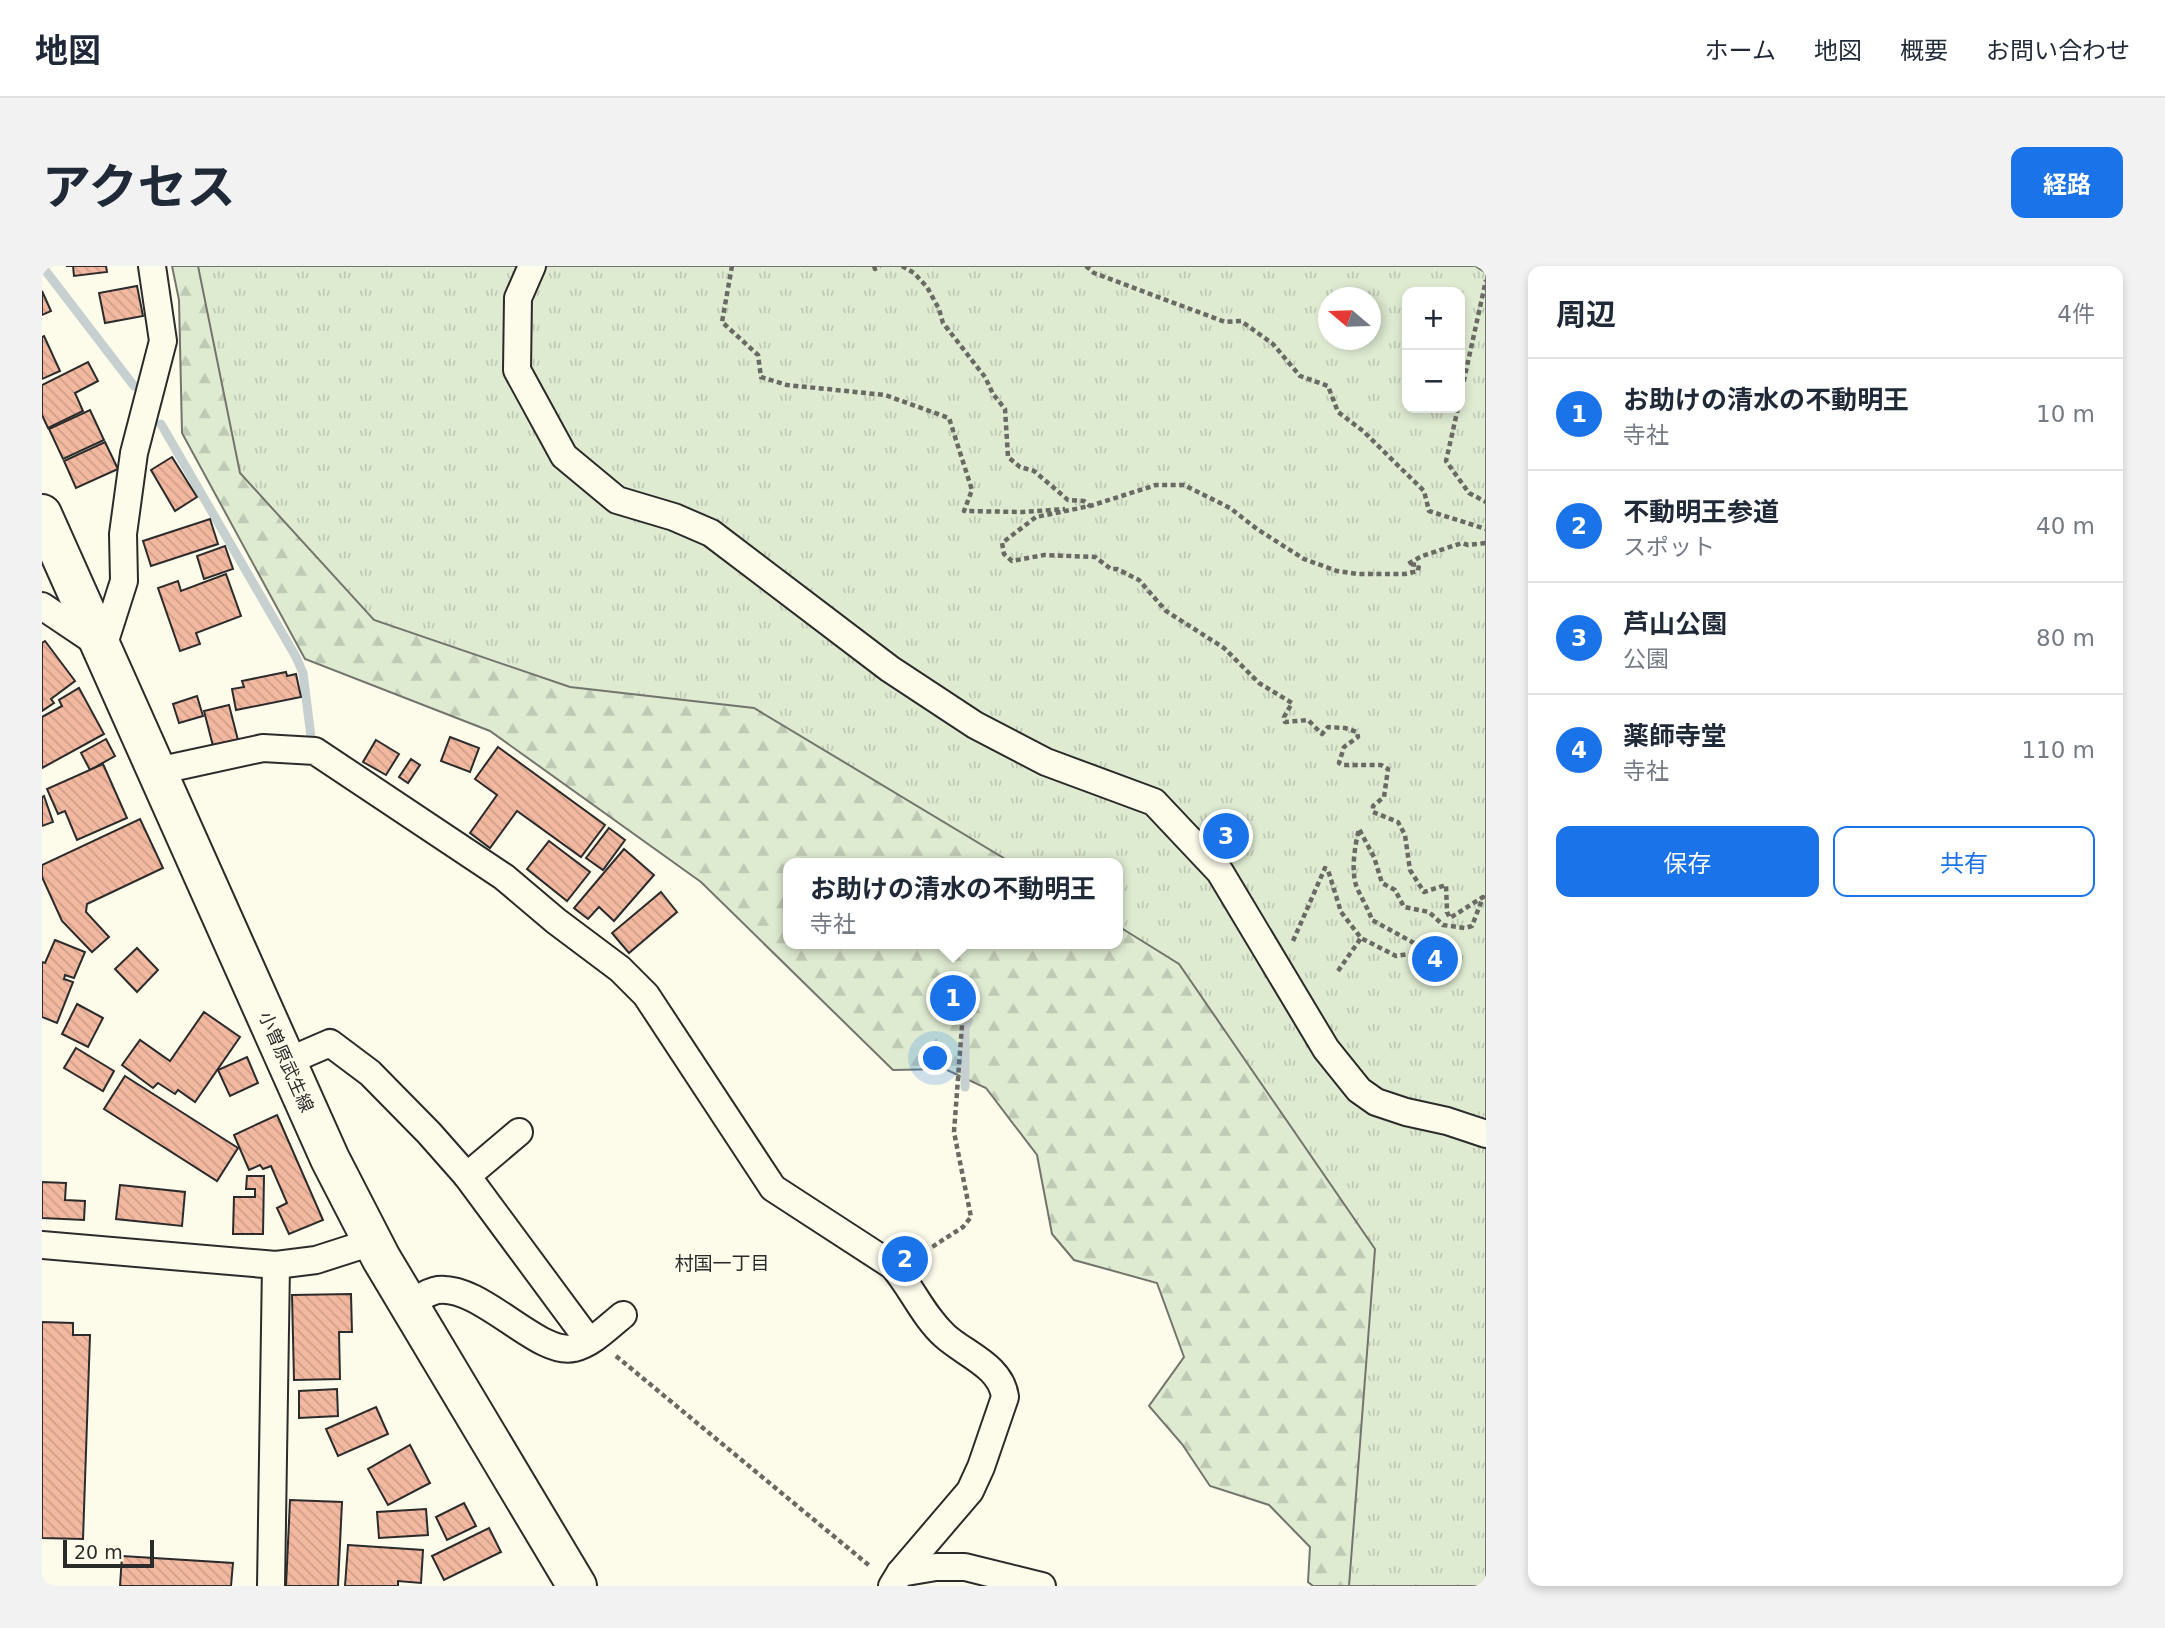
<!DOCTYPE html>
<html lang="ja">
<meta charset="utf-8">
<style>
:root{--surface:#fff;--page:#f2f2f3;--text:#1f2937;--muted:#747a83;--line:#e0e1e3;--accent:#1a73e8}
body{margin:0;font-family:"DejaVu Sans","Noto Sans JP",sans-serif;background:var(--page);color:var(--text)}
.controls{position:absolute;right:21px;top:21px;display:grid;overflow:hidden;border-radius:14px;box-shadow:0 4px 10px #0003}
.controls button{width:63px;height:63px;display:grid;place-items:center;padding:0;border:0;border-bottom:2px solid var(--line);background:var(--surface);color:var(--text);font:35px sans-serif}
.compass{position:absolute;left:1276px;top:21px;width:63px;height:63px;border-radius:50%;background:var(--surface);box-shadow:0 4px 10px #0003;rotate:289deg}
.scale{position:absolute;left:21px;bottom:18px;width:91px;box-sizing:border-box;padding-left:7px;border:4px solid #2b2b2b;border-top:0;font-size:19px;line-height:24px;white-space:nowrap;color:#2b2b2b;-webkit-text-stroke:5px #fdfbea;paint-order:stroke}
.you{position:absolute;left:894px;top:793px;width:24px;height:24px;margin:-18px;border:5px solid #fff;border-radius:50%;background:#1a73e8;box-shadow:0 0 0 10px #1a73e833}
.badge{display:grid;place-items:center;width:46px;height:46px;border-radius:50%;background:var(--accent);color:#fff;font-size:23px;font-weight:700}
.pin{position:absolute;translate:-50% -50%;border:4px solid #fff;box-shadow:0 2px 7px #0006}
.popup{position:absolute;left:741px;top:592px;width:340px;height:91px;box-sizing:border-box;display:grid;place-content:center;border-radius:14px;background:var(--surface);filter:drop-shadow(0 2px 5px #0005);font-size:23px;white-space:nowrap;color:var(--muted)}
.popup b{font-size:26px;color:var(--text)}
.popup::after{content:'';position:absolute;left:50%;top:100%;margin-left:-14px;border:14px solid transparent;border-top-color:var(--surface)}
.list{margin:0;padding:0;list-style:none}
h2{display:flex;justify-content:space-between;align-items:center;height:91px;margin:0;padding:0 28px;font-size:30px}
h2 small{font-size:23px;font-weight:400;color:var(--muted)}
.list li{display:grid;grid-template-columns:46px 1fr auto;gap:21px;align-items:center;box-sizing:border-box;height:112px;padding:0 28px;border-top:2px solid var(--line)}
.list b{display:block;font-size:26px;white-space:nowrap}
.list p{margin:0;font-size:23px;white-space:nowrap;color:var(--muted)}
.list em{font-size:23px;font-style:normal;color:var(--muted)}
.actions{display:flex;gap:14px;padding:21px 28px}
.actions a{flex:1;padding:16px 0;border:2px solid var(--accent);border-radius:14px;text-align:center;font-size:24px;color:var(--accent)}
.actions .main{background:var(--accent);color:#fff}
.map{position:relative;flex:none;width:1444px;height:1320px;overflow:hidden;border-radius:14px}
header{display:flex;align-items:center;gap:42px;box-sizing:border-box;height:98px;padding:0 35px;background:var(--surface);border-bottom:2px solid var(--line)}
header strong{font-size:33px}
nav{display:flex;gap:38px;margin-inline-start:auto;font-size:24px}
.intro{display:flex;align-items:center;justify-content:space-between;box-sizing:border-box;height:168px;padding:0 42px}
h1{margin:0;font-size:49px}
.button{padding:18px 32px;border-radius:14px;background:var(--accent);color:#fff;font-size:24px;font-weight:700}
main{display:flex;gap:42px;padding:0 42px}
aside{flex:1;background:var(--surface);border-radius:14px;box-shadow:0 4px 10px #0003}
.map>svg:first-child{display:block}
</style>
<header>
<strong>地図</strong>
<nav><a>ホーム</a><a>地図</a><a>概要</a><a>お問い合わせ</a></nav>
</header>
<div class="intro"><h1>アクセス</h1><a class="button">経路</a></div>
<main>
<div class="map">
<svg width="1444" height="1320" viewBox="0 0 1444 1320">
<defs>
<pattern id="forest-firs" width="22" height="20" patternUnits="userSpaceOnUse" patternTransform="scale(1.75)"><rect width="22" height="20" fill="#deebd1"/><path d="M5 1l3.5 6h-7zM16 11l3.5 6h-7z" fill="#bfcab4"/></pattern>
<pattern id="park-tufts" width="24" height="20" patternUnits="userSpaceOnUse" patternTransform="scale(1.75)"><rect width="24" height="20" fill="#deebd1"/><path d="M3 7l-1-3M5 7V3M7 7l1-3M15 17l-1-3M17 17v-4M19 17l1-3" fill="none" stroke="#bfcab4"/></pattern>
<pattern id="building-back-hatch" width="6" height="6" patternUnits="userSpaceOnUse" patternTransform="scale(1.75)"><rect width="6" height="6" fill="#f2b8a0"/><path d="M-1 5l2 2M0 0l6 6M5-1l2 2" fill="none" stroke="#d09e8a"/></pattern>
</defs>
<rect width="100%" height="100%" fill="#fdfbea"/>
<path fill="url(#forest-firs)" stroke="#74746e" stroke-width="2" fill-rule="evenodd" d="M130 0H1444V1320H1271L1266 1316 1268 1281 1227 1239 1168 1220 1140 1178 1107 1140 1142 1091 1115 1017 1032 994 1010 968 995 889 944 822 903 803 851 804 659 616 448 465 263 393 140 167 137 34ZM1365 26H1418V142H1365ZM1286 32H1328V74H1286ZM746 597H1076V678H746Z"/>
<path fill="url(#park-tufts)" stroke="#74746e" stroke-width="2" fill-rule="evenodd" d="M156 0H1433L1444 7V1320H1307L1333 983 1137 698 1076 660V597H970L712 442 528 421 332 354 198 207ZM1365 26H1418V142H1365ZM1286 32H1328V74H1286Z"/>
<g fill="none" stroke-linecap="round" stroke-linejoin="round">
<g stroke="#c7d0d0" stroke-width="9">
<path d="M0 0 92 120"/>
<path d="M119 158 254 391 261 407 269 471"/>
<path d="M923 821V762L926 756 927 740"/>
</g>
</g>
<g fill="url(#building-back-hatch)" stroke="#2b2b2b" stroke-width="2">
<path d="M24 0H64L65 6 32 10 31 0Z"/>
<path d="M95 20 101 50 63 57 57 27Z"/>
<path d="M0 25 9 45 0 49Z"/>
<path d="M2 70 18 105 0 113V71Z"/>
<path d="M46 96 56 115 33 127 41 145 6 162 0 149V119Z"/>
<path d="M48 144 62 174 21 193 7 163Z"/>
<path d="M63 176 76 203 34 222 22 195Z"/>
<path d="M130 191 155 231 133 245 109 204Z"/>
<path d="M168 253 176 278 109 300 101 275Z"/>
<path d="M183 280 191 303 162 313 155 290Z"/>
<path d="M184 308 199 350 154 367 158 378 138 385 116 322 136 315 139 325Z"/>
<path d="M3 375 33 415 9 433 12 437 0 445V377Z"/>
<path d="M244 406 245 410 254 408 259 431 194 444 190 423 202 421 200 415Z"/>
<path d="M37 422 62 468 0 502V451L20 440 17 434Z"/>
<path d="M155 430 161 450 137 457 131 438Z"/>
<path d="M187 439 196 474 171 480 162 445Z"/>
<path d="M408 471 437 482 428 506 399 495Z"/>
<path d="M64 473 73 490 48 504 39 487Z"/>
<path d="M334 474 357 488 344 509 321 496Z"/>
<path d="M456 481 563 559 539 591 475 545 448 582 428 567 455 529 433 513Z"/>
<path d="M369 493 378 499 366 517 357 511Z"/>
<path d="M61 498 85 552 35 574 23 545 16 548 5 523Z"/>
<path d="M2 530 11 556 0 560V531Z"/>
<path d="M98 553 121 602 45 638 44 646 67 671 50 686 20 655 0 611V599Z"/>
<path d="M567 562 583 574 561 604 544 592Z"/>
<path d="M507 575 548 606 525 635 485 603Z"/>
<path d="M582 583 612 609 572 655 557 641 546 653 532 642Z"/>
<path d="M619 626 635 646 587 687 570 667Z"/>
<path d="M13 674 43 686 32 712 23 709 22 713 31 716 15 757 0 751V696L3 697Z"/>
<path d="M95 682 116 704 95 726 73 703Z"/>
<path d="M918 722 920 742H903L902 723Z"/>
<path d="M35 738 61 752 46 781 20 768Z"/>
<path d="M162 746 198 771 153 836 136 824 133 828 116 817 111 822 80 799 98 774 128 795Z"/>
<path d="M34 782 72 805 61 825 22 802Z"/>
<path d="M205 791 216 817 188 830 176 804Z"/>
<path d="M83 810 196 882 175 915 62 843Z"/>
<path d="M235 849 281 954 247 968 235 942 245 937 229 900 221 903 218 899 207 904 192 869Z"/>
<path d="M205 910H222L221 968H191L192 931H213V923H204Z"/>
<path d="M0 916 24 917 23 934 43 935 42 954 0 952Z"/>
<path d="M78 919 143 926 140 960 74 953Z"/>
<path d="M309 1028 310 1066H297L298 1113 252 1114 250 1029Z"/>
<path d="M0 1056 31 1057V1069H48L41 1273 0 1272Z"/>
<path d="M295 1123 296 1150 257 1152V1125Z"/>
<path d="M334 1141 346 1168 296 1190 284 1163Z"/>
<path d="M368 1179 388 1217 346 1239 326 1203Z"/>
<path d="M248 1234 300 1236 296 1320H244Z"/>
<path d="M422 1237 434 1260 405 1274 394 1251Z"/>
<path d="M384 1243 386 1269 337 1272 335 1246Z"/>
<path d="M447 1262 459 1286 402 1314 390 1290Z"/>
<path d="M306 1279 381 1284 379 1317 356 1315V1320H303Z"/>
<path d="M80 1290 191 1297 189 1320H78Z"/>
</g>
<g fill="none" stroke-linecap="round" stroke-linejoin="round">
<defs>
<g id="minor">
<path d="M490 0 476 32 475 104 522 190 575 234 632 251 669 267 848 403 933 459 1004 496 1112 536 1178 606 1284 783 1317 824 1334 836 1364 846 1405 855 1444 868"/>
<path d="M0 340 61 381 82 315 81 268 92 187 121 75 110 0"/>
<path d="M115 505 221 482 273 485 462 611 514 655 578 703 604 729 731 922 851 1000C870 1022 881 1050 903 1070 924 1089 959 1100 963 1131L939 1201 928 1225 858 1307 850 1320"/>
<path d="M244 796 288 777 328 807 387 867 425 910 547 1075"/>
<path d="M425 910 477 866"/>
<path d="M0 979 234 999 274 994 330 976"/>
<path d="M367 1038C376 1033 387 1025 396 1024 440 1019 497 1091 532 1082 550 1078 567 1060 581 1049"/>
<path d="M858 1307 894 1301H923L1000 1320"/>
<path d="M229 1320 234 999"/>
</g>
<path id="secondary" d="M0 248 288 893 339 992 535 1320"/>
</defs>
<use href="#minor" stroke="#2b2b2b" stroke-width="30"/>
<use href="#secondary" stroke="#2b2b2b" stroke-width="42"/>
<g stroke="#6a6964" stroke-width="4.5" stroke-dasharray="5 3.5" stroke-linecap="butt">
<path d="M690 0 680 56 716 89 719 111 745 119 843 129 907 152 930 224 922 245 981 246 1023 243"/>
<path d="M832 0 833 3 838 0"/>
<path d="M860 0 872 7 885 21 897 43 901 57 943 111 951 128 963 143 966 191 978 201 992 205 1026 234 1042 235 1048 240"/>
<path d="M1044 0 1052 7 1183 56 1199 55 1231 78 1258 110 1286 120 1296 146 1321 165 1382 225 1387 245 1444 263"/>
<path d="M1418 132 1444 14"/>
<path d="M1416 142 1404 195 1427 227 1444 236"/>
<path d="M1251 675 1283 602 1286 604 1299 646 1319 672 1354 690 1373 687 1381 682 1330 654C1326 642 1318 630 1314 619 1309 603 1313 579 1317 563L1332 591 1340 617 1353 624 1362 641 1387 646 1401 659 1423 662 1430 660 1441 631 1408 652 1405 646 1404 619 1382 626 1368 604 1363 569 1356 556 1331 546V540L1342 531 1346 503 1339 499H1301L1297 497 1302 481 1316 471 1315 466 1303 462 1286 461 1280 468 1266 454 1243 456 1242 451 1250 437 1217 417 1182 382 1124 345 1097 314 1075 303H1069L1053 291 1002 289 970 295 962 288 960 277 994 251 1048 240 1114 219H1142L1188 242 1215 263 1262 293 1295 305 1315 308H1363L1376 305 1377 299 1366 298 1380 290 1420 277 1426 279 1444 277"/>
<path d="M1381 682 1393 690"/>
<path d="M1296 705 1319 672"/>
<path d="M876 990 921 961 929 951 912 866 920 759"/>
<path d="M574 1090 829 1301"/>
</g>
<use href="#minor" stroke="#fdfbea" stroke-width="26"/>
<use href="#secondary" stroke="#fdfbea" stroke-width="38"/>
</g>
<g text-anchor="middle" stroke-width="5" stroke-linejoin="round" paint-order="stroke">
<g font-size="18" fill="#2b2b2b" stroke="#fdfbea">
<text transform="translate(244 796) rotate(66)" y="6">小曽原武生線</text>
</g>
<g font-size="19" fill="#2b2b2b" stroke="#fdfbea">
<text x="680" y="1004">村国一丁目</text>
</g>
</g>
</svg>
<div class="controls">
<button>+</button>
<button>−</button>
</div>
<svg class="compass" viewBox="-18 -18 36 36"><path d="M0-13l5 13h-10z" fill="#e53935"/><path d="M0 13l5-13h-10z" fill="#747a83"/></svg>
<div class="scale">20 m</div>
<div class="you"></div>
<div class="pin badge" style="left:911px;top:732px">1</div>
<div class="popup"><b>お助けの清水の不動明王</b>寺社</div>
<div class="pin badge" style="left:863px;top:993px">2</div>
<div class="pin badge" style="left:1184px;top:570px">3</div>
<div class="pin badge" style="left:1393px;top:693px">4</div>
</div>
<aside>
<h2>周辺<small>4件</small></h2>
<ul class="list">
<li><span class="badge">1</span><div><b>お助けの清水の不動明王</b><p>寺社</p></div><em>10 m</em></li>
<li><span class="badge">2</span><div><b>不動明王参道</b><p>スポット</p></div><em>40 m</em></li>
<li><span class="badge">3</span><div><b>芦山公園</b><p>公園</p></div><em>80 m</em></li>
<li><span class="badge">4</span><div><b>薬師寺堂</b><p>寺社</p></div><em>110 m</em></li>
</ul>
<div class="actions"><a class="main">保存</a><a>共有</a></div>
</aside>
</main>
